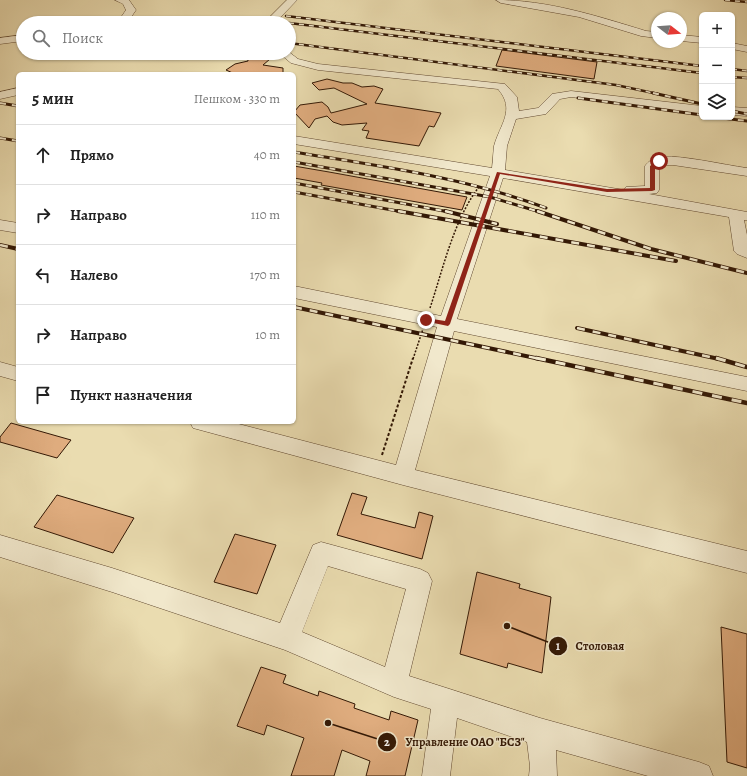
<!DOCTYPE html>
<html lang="ru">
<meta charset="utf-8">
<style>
:root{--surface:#fff;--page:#f2f2f2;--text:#222;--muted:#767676;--line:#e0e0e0}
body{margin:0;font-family:Alegreya,serif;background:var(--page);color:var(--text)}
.controls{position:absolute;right:12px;top:12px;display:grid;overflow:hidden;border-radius:6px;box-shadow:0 1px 3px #0004}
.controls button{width:36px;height:36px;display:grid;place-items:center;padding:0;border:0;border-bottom:1px solid var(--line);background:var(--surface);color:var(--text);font:20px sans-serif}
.compass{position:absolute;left:651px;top:12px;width:36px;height:36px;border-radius:50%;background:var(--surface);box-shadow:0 1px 3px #0004;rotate:107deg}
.stop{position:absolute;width:12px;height:12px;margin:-9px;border:3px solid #8f2418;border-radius:50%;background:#fff}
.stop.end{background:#8f2418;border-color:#fff;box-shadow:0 1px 4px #0008}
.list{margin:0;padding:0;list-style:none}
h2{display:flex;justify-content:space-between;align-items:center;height:52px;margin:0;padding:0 16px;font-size:17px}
h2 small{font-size:13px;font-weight:400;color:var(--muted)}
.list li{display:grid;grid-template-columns:26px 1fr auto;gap:12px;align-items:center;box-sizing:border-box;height:60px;padding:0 16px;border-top:1px solid var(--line)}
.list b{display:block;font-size:15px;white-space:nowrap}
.list em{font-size:13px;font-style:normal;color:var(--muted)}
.icon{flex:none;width:22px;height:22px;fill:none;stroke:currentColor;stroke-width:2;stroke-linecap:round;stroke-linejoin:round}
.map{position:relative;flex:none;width:747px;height:776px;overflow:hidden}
.search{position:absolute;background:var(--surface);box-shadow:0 1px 3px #0004;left:16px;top:16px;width:280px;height:44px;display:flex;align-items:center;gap:10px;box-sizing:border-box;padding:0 14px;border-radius:22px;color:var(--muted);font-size:15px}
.panel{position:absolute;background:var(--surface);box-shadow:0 1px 3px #0004;left:16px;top:72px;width:280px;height:352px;border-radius:6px}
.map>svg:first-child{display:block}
</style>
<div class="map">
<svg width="747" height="776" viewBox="0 0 747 776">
<rect width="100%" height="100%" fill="#eadcb0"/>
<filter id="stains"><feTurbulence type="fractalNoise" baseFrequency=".005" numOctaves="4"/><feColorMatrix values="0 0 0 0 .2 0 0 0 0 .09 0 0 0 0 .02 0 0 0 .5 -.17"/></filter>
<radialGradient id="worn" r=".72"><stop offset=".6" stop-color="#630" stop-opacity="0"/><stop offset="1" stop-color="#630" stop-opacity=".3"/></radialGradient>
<g fill="#e0ad7f" stroke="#331805">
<path d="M502 50 597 62 594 79 496 66Z"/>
<path d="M247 53H277L263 65 283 68V74H235L226 70 235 64 248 61Z"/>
<path d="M327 79 343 83H352L362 87 374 86 383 89 375 103 441 113 434 127 429 126 419 146 366 138 369 131 362 130 367 123 342 125 333 122 327 116 315 119 309 128 294 112 300 105 322 102 328 107 331 113 367 104 334 88 319 90 312 83Z"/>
<path d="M294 166 329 172 467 197 462 210 321 185 322 183 294 178Z"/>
<path d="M11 423 71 440 57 458 0 442V437Z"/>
<path d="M352 493 367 497 361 514 415 528 419 512 433 516 422 559 337 535Z"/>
<path d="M57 495 134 518 113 553 34 527Z"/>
<path d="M235 534 276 545 257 594 214 582Z"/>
<path d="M477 572 520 584 519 588 551 597 542 673 508 663 507 668 460 654Z"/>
<path d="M721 627 747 634V768L727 762Z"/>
<path d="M261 667 286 675 283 683 318 696 319 691 355 704 354 708 389 720 391 711 418 720 405 776H366L370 761 342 750 334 776H291L304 738 267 725 264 735 237 726Z"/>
</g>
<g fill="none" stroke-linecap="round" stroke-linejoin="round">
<defs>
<g id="minor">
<path d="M115 0H129L136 10 127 23H117L126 10 123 4Z"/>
<path d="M287 0H297L275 23H264Z"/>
<path d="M496 0C548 0 597 16 646 31L657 32V38L641 36 579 17 501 3Z"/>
<path d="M23 35V41L0 44V38Z"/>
<path d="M681 35 702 37V43L681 41Z"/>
<path d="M732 43 747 46V52L732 49Z"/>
<path d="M289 52 298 59 318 64 505 84 517 97 519 111 538 108 552 94 571 91 702 106V114L571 97 560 99 546 114 516 119 507 146 505 170 624 190 626 187 645 186V166C648 162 653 158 658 157 678 154 724 165 747 168V176L673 165H662L659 167V190L657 193 649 194 747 212V220H744L747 235V258L737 254 734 251 729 217 503 178 457 319 747 377V391L454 331 415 470 747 551V573L403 485 193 428 190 422H231L396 465 437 327 294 298V286L441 316 490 176 294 144V136L492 168C493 161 493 153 494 146 500 124 516 110 498 89L318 70 291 63 279 53Z"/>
<path d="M18 88V95L0 99V92Z"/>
<path d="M732 107 747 108V116L732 115Z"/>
<path d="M0 220 18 223V233L0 230Z"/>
<path d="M0 362 18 367V381L0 376Z"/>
<path d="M0 535 112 568 280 623 313 545 321 542 420 569 428 573 432 581 409 676 540 718 699 762 709 766 713 776H648L556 750 557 776H529L530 766 527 742 457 718 450 776H422L431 709 394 697 285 650 112 592 0 557ZM328 566 406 589 385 667 302 632Z"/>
</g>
</defs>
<use href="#minor" stroke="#614930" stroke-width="1"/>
<g stroke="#331805" stroke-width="1.5" stroke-dasharray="2 1.5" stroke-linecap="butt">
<path d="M430 308C443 269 454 219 479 187"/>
<path d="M413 359 423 329"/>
</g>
<path stroke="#331805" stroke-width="2" stroke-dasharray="3 2" stroke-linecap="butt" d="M382 455 413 358"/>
<use href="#minor" fill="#f1e8cc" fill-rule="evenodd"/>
<defs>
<g id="rail-far3">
<path d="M725 0 747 2"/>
<path d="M286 16 702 66"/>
<path d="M279 22 286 23"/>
<path d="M289 23 702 73"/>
<path d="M289 43 616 85 658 94"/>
<path d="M732 69 747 71"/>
<path d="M732 77 747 78"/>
</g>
<g id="rail-far2">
<path d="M653 93 702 104"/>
<path d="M578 98 702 115"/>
<path d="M0 103 18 106"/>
<path d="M732 111 747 114"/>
<path d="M714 117 747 121"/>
<path d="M0 138 18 141"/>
<path d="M294 152C379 166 464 177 546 208"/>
<path d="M294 162 490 197 540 212"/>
<path d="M294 183 449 212"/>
<path d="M294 192 403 212"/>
</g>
<g id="rail-far1">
<path d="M398 211 676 261"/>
<path d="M445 211 497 224"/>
<path d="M537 211 651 249 747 273"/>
<path d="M0 245 18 249"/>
<path d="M294 307 540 359"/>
<path d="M577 328 719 359"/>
</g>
<g id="rail">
<path d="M536 358 747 403"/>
<path d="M716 358 747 367"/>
</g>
</defs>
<use href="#rail-far3" stroke="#331805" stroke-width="2.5"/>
<use href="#rail-far2" stroke="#331805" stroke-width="3"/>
<use href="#rail-far1" stroke="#331805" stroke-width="4"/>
<use href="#rail" stroke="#331805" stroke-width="4.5"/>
<use href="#rail-far3" stroke="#f1e8cc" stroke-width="1.5" stroke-dasharray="5" stroke-linecap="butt"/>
<use href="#rail-far2" stroke="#f1e8cc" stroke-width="2" stroke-dasharray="6" stroke-linecap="butt"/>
<use href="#rail-far1" stroke="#f1e8cc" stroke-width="2.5" stroke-dasharray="8" stroke-linecap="butt"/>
<use href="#rail" stroke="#f1e8cc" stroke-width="3" stroke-dasharray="10" stroke-linecap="butt"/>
</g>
<path fill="#8f2418" d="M659 159 661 161 655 166V190L652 191 607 192 500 174 450 324 448 326 424 321V318H426L445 321 497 172 607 189 650 188V166Z"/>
<path fill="none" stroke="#331805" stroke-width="1.5" d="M507 626L558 646M328 723L387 742"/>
<g fill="#331805" stroke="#f1e8cc" stroke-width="1.5">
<circle cx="507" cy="626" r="4"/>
<circle cx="328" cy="723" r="4"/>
<circle cx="558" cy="646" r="10"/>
<circle cx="387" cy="742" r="10"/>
</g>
<g font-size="12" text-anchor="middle" font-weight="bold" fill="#fff">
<text x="558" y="650">1</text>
<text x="387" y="746">2</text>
</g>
<g font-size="12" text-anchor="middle" font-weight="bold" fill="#331805" stroke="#f1e8cc" stroke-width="3" stroke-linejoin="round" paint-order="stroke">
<text x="600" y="650">Столовая</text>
<text x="465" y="746">Управление ОАО "БСЗ"</text>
</g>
<rect width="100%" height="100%" filter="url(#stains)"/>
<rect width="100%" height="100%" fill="url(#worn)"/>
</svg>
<div class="controls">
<button>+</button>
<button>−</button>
<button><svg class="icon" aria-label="layers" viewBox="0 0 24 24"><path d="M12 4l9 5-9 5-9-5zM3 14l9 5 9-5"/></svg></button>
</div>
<svg class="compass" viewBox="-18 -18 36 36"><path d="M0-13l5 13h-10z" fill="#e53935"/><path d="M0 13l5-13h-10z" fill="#767676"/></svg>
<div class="stop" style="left:659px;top:161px"></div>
<div class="stop end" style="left:426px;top:320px"></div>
<div class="search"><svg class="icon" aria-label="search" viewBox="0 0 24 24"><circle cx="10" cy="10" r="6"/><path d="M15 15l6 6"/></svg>Поиск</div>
<section class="panel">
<h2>5 мин<small>Пешком · 330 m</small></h2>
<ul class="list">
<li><svg class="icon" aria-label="ahead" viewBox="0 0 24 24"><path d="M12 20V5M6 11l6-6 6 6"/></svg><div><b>Прямо</b></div><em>40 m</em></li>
<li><svg class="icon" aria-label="right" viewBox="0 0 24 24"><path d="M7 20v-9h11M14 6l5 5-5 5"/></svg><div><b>Направо</b></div><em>110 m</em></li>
<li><svg class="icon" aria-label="left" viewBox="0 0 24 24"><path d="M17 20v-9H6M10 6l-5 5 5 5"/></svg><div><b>Налево</b></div><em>170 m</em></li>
<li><svg class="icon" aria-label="right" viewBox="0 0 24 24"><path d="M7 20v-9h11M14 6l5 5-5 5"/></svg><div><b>Направо</b></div><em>10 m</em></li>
<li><svg class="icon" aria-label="arrive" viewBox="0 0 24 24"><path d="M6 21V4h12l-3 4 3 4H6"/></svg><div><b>Пункт назначения</b></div></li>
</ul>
</section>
</div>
